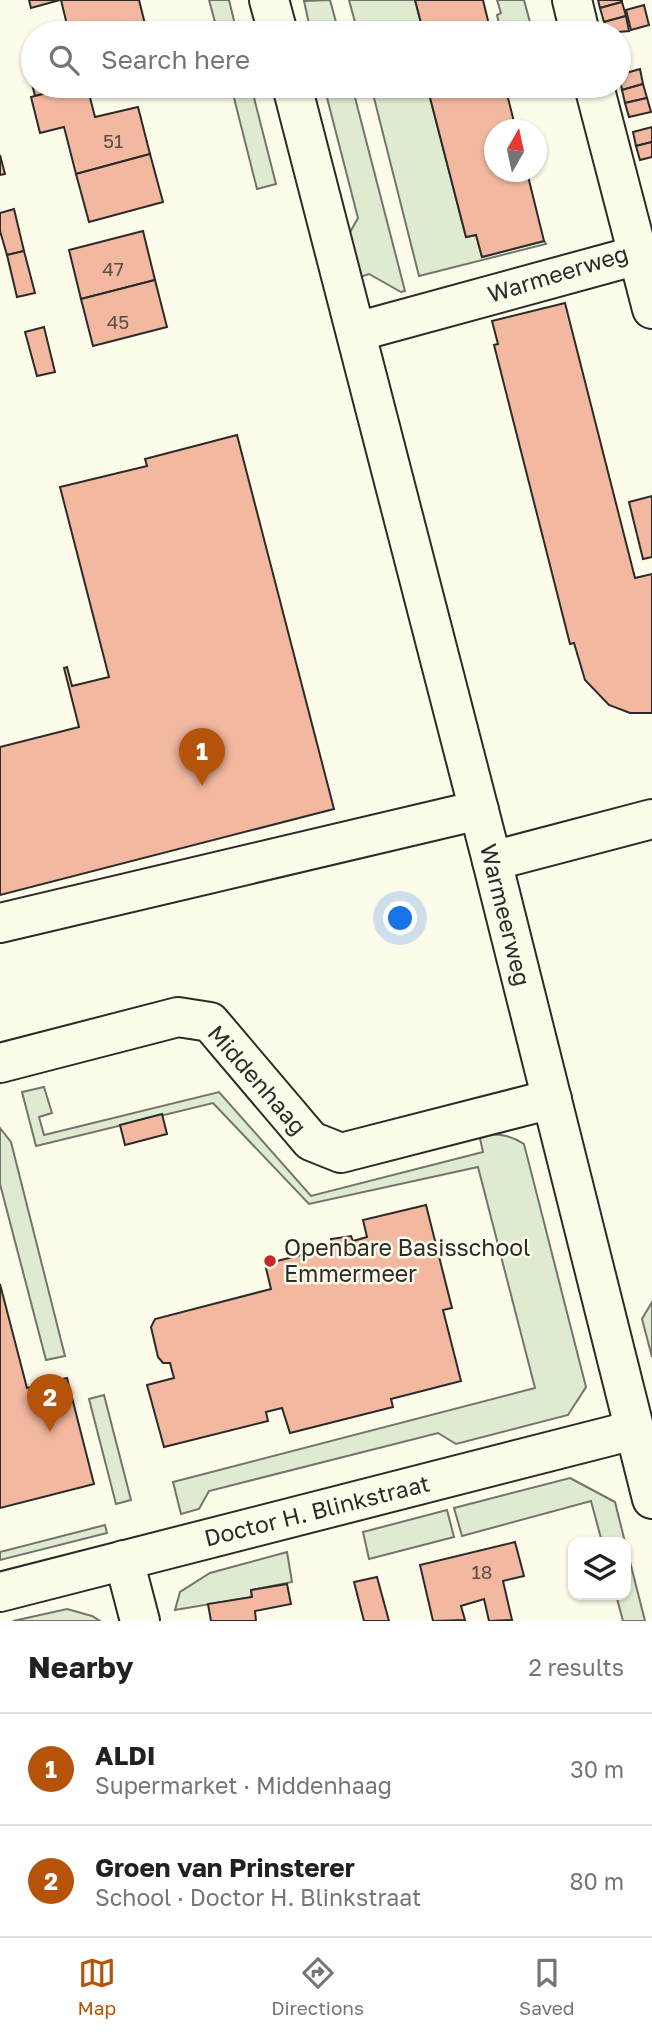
<!DOCTYPE html>
<meta charset="utf-8">
<style>
:root{--surface:#fff;--page:#f2f2f2;--text:#202124;--muted:#757577;--line:#e0e0e0;--accent:#b45309}
body{margin:0;font-family:"Golos Text",sans-serif;background:var(--page);color:var(--text)}
.controls{position:absolute;right:21px;bottom:21px;display:grid;overflow:hidden;border-radius:14px;box-shadow:0 2px 5px #0004}
.controls button{width:63px;height:63px;display:grid;place-items:center;padding:0;border:0;border-bottom:2px solid var(--line);background:var(--surface);color:var(--text);font:35px sans-serif}
.compass{position:absolute;left:484px;top:119px;width:63px;height:63px;border-radius:50%;background:var(--surface);box-shadow:0 2px 5px #0004;rotate:9deg}
.you{position:absolute;left:401px;top:919px;width:24px;height:24px;margin:-18px;border:5px solid #fff;border-radius:50%;background:#1a73e8;box-shadow:0 0 0 10px #1a73e833}
.badge{display:grid;place-items:center;width:46px;height:46px;border-radius:50%;background:var(--accent);color:#fff;font-size:23px;font-weight:700}
.pin{position:absolute;translate:-50% -58px;filter:drop-shadow(0 2px 4px #0008)}
.pin::after{content:'';position:absolute;top:37px;width:24px;height:21px;background:inherit;clip-path:polygon(0 0,100% 0,50% 100%)}
.list{margin:0;padding:0;list-style:none}
h2{display:flex;justify-content:space-between;align-items:center;height:91px;margin:0;padding:0 28px;font-size:30px}
h2 small{font-size:23px;font-weight:400;color:var(--muted)}
.list li{display:grid;grid-template-columns:46px 1fr auto;gap:21px;align-items:center;box-sizing:border-box;height:112px;padding:0 28px;border-top:2px solid var(--line)}
.list b{display:block;font-size:26px;white-space:nowrap}
.list p{margin:0;font-size:23px;white-space:nowrap;color:var(--muted)}
.list em{font-size:23px;font-style:normal;color:var(--muted)}
.icon{flex:none;width:38px;height:38px;fill:none;stroke:currentColor;stroke-width:2;stroke-linecap:round;stroke-linejoin:round}
.map{position:relative;flex:none;width:652px;height:1621px;overflow:hidden}
.search{position:absolute;background:var(--surface);box-shadow:0 2px 5px #0004;left:21px;right:21px;top:21px;height:77px;display:flex;align-items:center;gap:18px;box-sizing:border-box;padding:0 24px;border-radius:38px;color:var(--muted);font-size:26px}
.sheet{height:315px;background:var(--surface)}
nav{display:flex;justify-content:space-around;align-items:center;box-sizing:border-box;height:98px;border-top:2px solid var(--line);background:var(--surface);font-size:19px;color:var(--muted)}
nav a{display:grid;justify-items:center;gap:4px}
nav .on{color:var(--accent)}
.map>svg:first-child{display:block}
</style>
<div class="map">
<svg width="652" height="1621" viewBox="0 0 652 1621">
<rect width="100%" height="100%" fill="#fdfbea"/>
<g fill="#deebd1" stroke="#74746e" stroke-width="2">
<path d="M209 0H229L237 33H218Z"/>
<path d="M330 0 339 33H311L304 1Z"/>
<path d="M349 0H415L421 23 412 25 414 33H358Z"/>
<path d="M497 0H524L531 26 517 29 518 33H501L497 15 501 13Z"/>
<path d="M231 86H251L276 184 257 189Z"/>
<path d="M324 86H352L405 291 401 292 369 274 360 277 349 234 358 218Z"/>
<path d="M371 86H427L466 237 476 235 482 257 544 241 546 244 419 276Z"/>
<path d="M44 1087 52 1113 39 1117 44 1135 219 1092 311 1196 483 1152 479 1134C496 1134 509 1134 524 1144L586 1387 568 1415 456 1444 438 1433 209 1491 199 1509 181 1514 173 1482 535 1388 478 1167 309 1204 213 1103 36 1146 22 1092Z"/>
<path d="M0 1128 11 1142 65 1356 46 1360 0 1184Z"/>
<path d="M652 1302V1357L642 1319Z"/>
<path d="M104 1395 131 1500 116 1504 89 1399Z"/>
<path d="M570 1478 615 1502 625 1542H602L591 1501 462 1536 454 1508Z"/>
<path d="M447 1510 454 1537 369 1559 363 1532Z"/>
<path d="M105 1525 107 1533 0 1560V1552Z"/>
<path d="M626 1546 645 1621H623L616 1595H626Z"/>
<path d="M287 1552 292 1582 251 1590 252 1597 175 1610 180 1592 210 1573Z"/>
<path d="M67 1609 92 1616 100 1621H13Z"/>
</g>
<g fill="#f2b8a0" stroke="#2b2b2b" stroke-width="2">
<path d="M29 0H60L31 8Z"/>
<path d="M61 0H139L146 28 127 33H69Z"/>
<path d="M415 0H483L491 33H414L412 24 421 23Z"/>
<path d="M598 0H622V2L600 8Z"/>
<path d="M622 2 626 16 604 22 600 8Z"/>
<path d="M644 5 649 25 631 30 626 10Z"/>
<path d="M626 16 629 31 607 33 604 22Z"/>
<path d="M640 69 643 84 622 90 619 75Z"/>
<path d="M33 70V86H76L35 96 29 72Z"/>
<path d="M643 84 647 98 625 103 622 90Z"/>
<path d="M76 86H87L95 117 138 107 150 154 76 174 64 127 40 133 31 97Z"/>
<path d="M427 86H505L516 130H494V172H527L544 241 482 257 476 235 466 237Z"/>
<path d="M647 98 651 112 629 117 625 103Z"/>
<path d="M652 127V142L636 146 633 132Z"/>
<path d="M652 142V157L640 160 636 146Z"/>
<path d="M150 154 163 202 89 222 76 174Z"/>
<path d="M0 155 5 174 0 175Z"/>
<path d="M14 209 24 251 7 255 0 231V213Z"/>
<path d="M143 231 155 280 81 299 69 250Z"/>
<path d="M24 251 35 293 17 297 7 255Z"/>
<path d="M155 280 167 327 93 346 81 299Z"/>
<path d="M565 303 635 578 652 574V713H630L609 705 585 680 574 643 570 644 494 345 498 344 492 321Z"/>
<path d="M44 327 55 372 37 376 25 332Z"/>
<path d="M237 435 334 809 0 895V747L79 727 64 668 67 667 72 686 109 677 60 487 147 466 145 459Z"/>
<path d="M652 496V557L643 559 629 502Z"/>
<path d="M162 1114 167 1134 125 1145 120 1125Z"/>
<path d="M426 1205 452 1308 443 1310 461 1381 391 1399 393 1407 290 1433 282 1408 266 1412 268 1421 164 1447 147 1385 174 1378 170 1363H163L158 1357 151 1327 155 1319 271 1289 265 1264 333 1247 331 1239 351 1236 353 1241 367 1237 363 1220Z"/>
<path d="M0 1284 27 1388 67 1378 94 1484 0 1508Z"/>
<path d="M515 1542 524 1576 503 1581 512 1620 489 1621 484 1599 461 1606 465 1620 433 1621 420 1565Z"/>
<path d="M377 1577 389 1621H364L354 1582Z"/>
<path d="M287 1584 291 1604 255 1611 256 1621H211L208 1604 252 1597 251 1590Z"/>
</g>
<g fill="none" stroke-linecap="round" stroke-linejoin="round">
<defs>
<g id="street">
<path d="M269 0 278 33"/>
<path d="M572 0 580 33"/>
<path d="M292 86 492 861 652 1499"/>
<path d="M638 255 652 309"/>
<path d="M356 332 638 255 594 86"/>
<path d="M492 861 652 819"/>
<path d="M0 923 479 810"/>
<path d="M0 1063 178 1017 210 1022 311 1141 341 1153 552 1099"/>
<path d="M124 1560 140 1621"/>
<path d="M0 1592 634 1430"/>
</g>
</defs>
<use href="#street" stroke="#2b2b2b" stroke-width="42"/>
<use href="#street" stroke="#fdfbea" stroke-width="38"/>
</g>
<circle fill="#c62828" stroke="#fdfbea" stroke-width="2.5" cx="270" cy="1261" r="7"/>
<g text-anchor="middle" stroke-width="5" stroke-linejoin="round" paint-order="stroke">
<g font-size="19" fill="#5d4e48">
<text x="113" y="148">51</text>
<text x="113" y="276">47</text>
<text x="118" y="329">45</text>
<text x="482" y="1579">18</text>
</g>
<g font-size="23" fill="#2b2b2b" stroke="#fdfbea">
<text transform="translate(558 274) rotate(-17)" y="8">Warmeerweg</text>
<text transform="translate(505 915) rotate(76)" y="8">Warmeerweg</text>
<text transform="translate(257 1080) rotate(49)" y="8">Middenhaag</text>
<text transform="translate(317 1511) rotate(-14)" y="8">Doctor H. Blinkstraat</text>
</g>
<g font-size="23" fill="#2b2b2b" stroke="#fdfbea" text-anchor="start">
<text x="284" y="1256">Openbare Basisschool<tspan x="284" dy="26">Emmermeer</tspan></text>
</g>
</g>
</svg>
<div class="controls">
<button><svg class="icon" aria-label="layers" viewBox="0 0 24 24"><path d="M12 4l9 5-9 5-9-5zM3 14l9 5 9-5"/></svg></button>
</div>
<svg class="compass" viewBox="-18 -18 36 36"><path d="M0-13l5 13h-10z" fill="#e53935"/><path d="M0 13l5-13h-10z" fill="#757577"/></svg>
<div class="you"></div>
<div class="pin badge" style="left:202px;top:786px">1</div>
<div class="pin badge" style="left:50px;top:1432px">2</div>
<div class="search"><svg class="icon" aria-label="search" viewBox="0 0 24 24"><circle cx="10" cy="10" r="6"/><path d="M15 15l6 6"/></svg>Search here</div>
</div>
<section class="sheet">
<h2>Nearby<small>2 results</small></h2>
<ul class="list">
<li><span class="badge">1</span><div><b>ALDI</b><p>Supermarket · Middenhaag</p></div><em>30 m</em></li>
<li><span class="badge">2</span><div><b>Groen van Prinsterer</b><p>School · Doctor H. Blinkstraat</p></div><em>80 m</em></li>
</ul>
</section>
<nav>
<a class="on"><svg class="icon" aria-label="map" viewBox="0 0 24 24"><path d="M3 6l6-2 6 2 6-2v14l-6 2-6-2-6 2zM9 4v14M15 6v14"/></svg>Map</a>
<a><svg class="icon" aria-label="directions" viewBox="0 0 24 24"><path d="M12 3l9 9-9 9-9-9zM9 14v-3h6M13 9l2 2-2 2"/></svg>Directions</a>
<a><svg class="icon" aria-label="saved" viewBox="0 0 24 24"><path d="M7 4h10v16l-5-4-5 4z"/></svg>Saved</a>
</nav>
